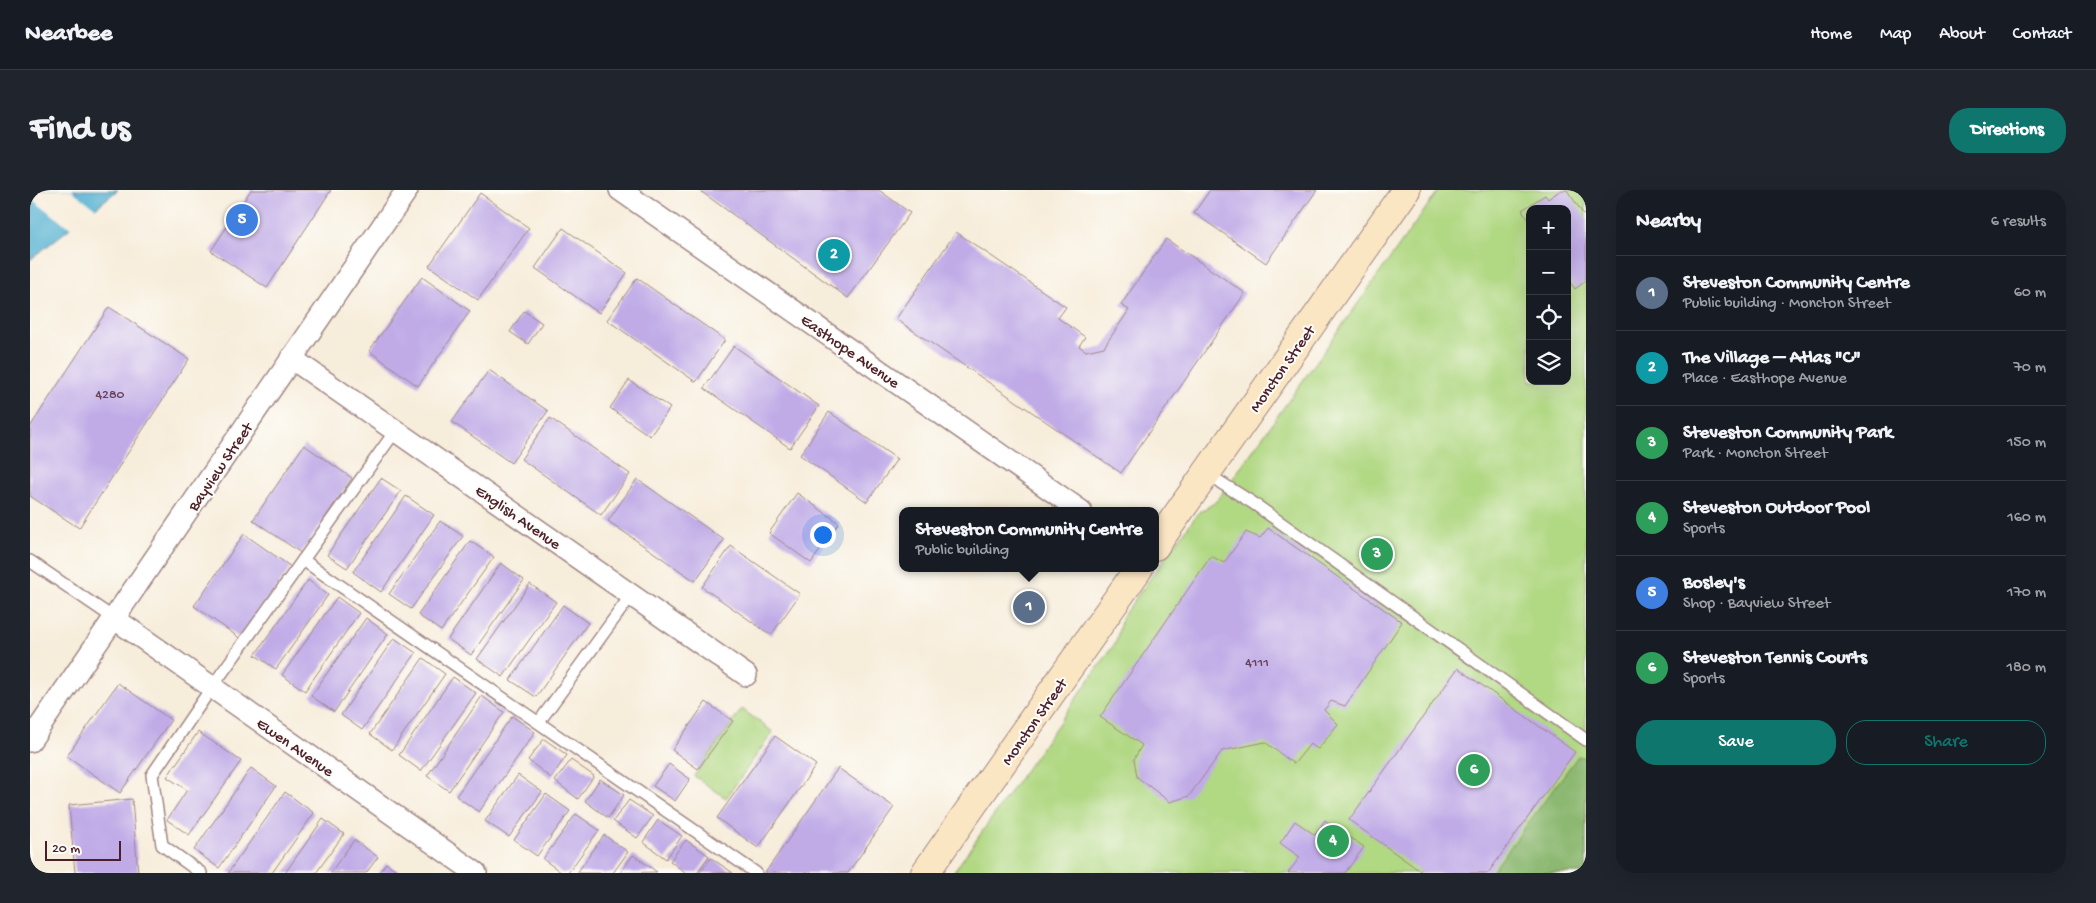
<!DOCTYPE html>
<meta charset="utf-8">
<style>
:root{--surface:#171b24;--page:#20242c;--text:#f1f3f6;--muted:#9ea1a6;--line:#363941;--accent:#0f766e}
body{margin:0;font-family:"Gochi Hand",sans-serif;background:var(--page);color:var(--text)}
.controls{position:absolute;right:15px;top:15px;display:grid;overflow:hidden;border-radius:10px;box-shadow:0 5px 20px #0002}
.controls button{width:45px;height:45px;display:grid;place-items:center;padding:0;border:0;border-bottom:1px solid var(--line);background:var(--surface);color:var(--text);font:25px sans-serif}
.scale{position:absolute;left:15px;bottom:12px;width:76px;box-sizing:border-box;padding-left:5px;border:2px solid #4a1f2b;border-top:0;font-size:14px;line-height:18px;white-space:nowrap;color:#4a1f2b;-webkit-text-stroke:4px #fdfcf7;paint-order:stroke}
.you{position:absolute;left:792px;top:344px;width:18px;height:18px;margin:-12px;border:4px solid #fff;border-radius:50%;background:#1a73e8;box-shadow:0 0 0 8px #1a73e833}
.badge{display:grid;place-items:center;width:32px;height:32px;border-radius:50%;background:var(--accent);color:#fff;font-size:16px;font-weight:700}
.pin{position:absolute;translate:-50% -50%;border:2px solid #fff;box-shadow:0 1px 5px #0006}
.popup{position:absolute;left:869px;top:317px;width:260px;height:65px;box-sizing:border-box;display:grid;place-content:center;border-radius:10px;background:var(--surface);filter:drop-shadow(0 1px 4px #0005);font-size:16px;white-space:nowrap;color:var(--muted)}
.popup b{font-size:19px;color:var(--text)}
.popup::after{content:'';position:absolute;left:50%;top:100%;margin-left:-10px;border:10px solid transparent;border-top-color:var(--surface)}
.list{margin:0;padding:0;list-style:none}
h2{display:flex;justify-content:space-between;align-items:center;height:65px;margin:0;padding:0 20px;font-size:21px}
h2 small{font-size:16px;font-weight:400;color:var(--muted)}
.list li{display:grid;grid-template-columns:32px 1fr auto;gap:15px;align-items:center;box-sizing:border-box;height:75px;padding:0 20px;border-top:1px solid var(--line)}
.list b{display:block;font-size:19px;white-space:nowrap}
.list p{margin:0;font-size:16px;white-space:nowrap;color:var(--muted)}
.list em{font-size:16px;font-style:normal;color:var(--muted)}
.actions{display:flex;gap:10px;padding:15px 20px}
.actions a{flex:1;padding:11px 0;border:1px solid var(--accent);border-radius:20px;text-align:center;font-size:18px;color:var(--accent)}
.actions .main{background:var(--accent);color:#fff}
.icon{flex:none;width:28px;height:28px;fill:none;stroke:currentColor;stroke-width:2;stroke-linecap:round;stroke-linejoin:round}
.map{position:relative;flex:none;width:1556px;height:683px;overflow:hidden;border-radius:20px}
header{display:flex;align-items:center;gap:30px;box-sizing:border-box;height:70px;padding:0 25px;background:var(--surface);border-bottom:1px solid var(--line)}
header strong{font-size:24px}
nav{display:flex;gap:28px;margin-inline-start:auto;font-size:18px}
.intro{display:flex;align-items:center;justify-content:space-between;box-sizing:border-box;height:120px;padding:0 30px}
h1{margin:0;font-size:35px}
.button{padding:12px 22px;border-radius:20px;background:var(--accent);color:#fff;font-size:18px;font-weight:700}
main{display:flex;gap:30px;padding:0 30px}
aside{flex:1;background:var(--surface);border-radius:20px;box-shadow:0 5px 20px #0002}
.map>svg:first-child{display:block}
</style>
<header>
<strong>Nearbee</strong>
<nav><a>Home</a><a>Map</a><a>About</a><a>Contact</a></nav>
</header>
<div class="intro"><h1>Find us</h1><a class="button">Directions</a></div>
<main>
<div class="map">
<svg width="1556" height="683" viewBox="0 0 1556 683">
<rect width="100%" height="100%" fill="#fdfcf7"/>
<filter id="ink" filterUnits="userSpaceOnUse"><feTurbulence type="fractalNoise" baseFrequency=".02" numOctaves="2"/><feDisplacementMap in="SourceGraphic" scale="10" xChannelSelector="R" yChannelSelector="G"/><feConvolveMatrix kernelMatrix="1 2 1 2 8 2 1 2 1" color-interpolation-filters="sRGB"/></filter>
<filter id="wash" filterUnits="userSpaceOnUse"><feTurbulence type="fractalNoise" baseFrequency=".0096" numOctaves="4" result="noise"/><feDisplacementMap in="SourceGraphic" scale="20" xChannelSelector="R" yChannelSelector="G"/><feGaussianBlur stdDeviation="1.12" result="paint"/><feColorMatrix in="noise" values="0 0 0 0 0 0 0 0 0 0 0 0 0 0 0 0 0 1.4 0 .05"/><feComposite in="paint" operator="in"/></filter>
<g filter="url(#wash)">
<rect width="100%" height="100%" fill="#f7eddb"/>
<g fill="#b1d883" stroke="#7e7c57" fill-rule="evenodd">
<path d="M1409 0H1556V683H923L1086 452 1092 427 1168 323 1186 312ZM1500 19H1537V191H1500Z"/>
<path d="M712 519 743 542 696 608 664 586Z"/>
</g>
<path fill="#8cb871" stroke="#6b6c4e" d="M1548 566 1556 568V683H1461Z"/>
<path fill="#53b0d1" stroke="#4e687e" d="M0 0H88L0 70Z"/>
<path fill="#f7eddb" d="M0 0H41L68 20 42 39 0 8Z"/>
<g id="blocks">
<g fill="#c0abe7">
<path d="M221 0H301L237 98 181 61Z"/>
<path d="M669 0H849L880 23 818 108Z"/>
<path d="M1180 0H1287L1236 73 1164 23Z"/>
<path d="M1531 0H1537L1556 28V91L1545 99 1537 88V19H1500V32L1492 20 1515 5 1518 9Z"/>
<path d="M450 3 499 38 448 110 399 76Z"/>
<path d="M533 38 597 83 569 123 505 78Z"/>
<path d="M926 42 1036 117 1028 128 1055 147 1049 156 1056 161 1074 157 1099 120 1091 115 1136 49 1215 103 1091 283 866 129Z"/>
<path d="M392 87 440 121 388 196 339 161Z"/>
<path d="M607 88 695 150 666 192 577 130Z"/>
<path d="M79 117 159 169 49 338 0 306V237Z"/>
<path d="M494 121 512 133 498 154 480 142Z"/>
<path d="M704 156 789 216 760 258 674 198Z"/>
<path d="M459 180 518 221 481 273 422 232Z"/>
<path d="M599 190 640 218 620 246 580 218Z"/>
<path d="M799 222 867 269 837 312 770 265Z"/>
<path d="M520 228 600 284 571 325 491 269Z"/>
<path d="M274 255 322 288 271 363 223 330Z"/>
<path d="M351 288 371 301 317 378 297 365Z"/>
<path d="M607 289 694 350 665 391 578 331Z"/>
<path d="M767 303 809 333 781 373 739 343Z"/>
<path d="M376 306 404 325 351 402 323 382Z"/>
<path d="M410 331 433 346 381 419 359 404Z"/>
<path d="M1238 338 1372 432 1315 516 1301 511 1294 520 1308 534 1288 559 1280 554 1264 574 1235 552 1192 561 1159 606 1140 612 1107 587 1104 569 1112 555 1070 527 1181 366 1194 373 1216 342 1230 348Z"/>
<path d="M214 344 261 377 211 449 164 416Z"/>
<path d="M440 351 464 367 411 441 388 425Z"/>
<path d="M701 356 770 404 741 445 672 397Z"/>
<path d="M471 373 494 390 441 465 418 449Z"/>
<path d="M278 390 298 405 246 479 225 465Z"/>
<path d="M500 394 526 412 473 487 447 469Z"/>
<path d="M307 407 329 423 275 501 252 485Z"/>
<path d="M533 415 558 433 506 507 480 490Z"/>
<path d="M336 428 358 444 304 522 281 506Z"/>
<path d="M364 448 386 463 332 540 311 525Z"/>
<path d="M393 468 415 484 362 560 340 544Z"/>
<path d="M1428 478 1545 562 1458 683H1393L1319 630Z"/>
<path d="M423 487 446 503 391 581 369 565Z"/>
<path d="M88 493 141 530 90 603 37 566Z"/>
<path d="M452 506 474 522 419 601 397 586Z"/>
<path d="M676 512 703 531 668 579 642 560Z"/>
<path d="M482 526 505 542 449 622 426 606Z"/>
<path d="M168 542 211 571 159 645 137 630 157 600 137 587Z"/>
<path d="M745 546 786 575 728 658 687 628Z"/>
<path d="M514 549 537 565 521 588 498 570Z"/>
<path d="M541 570 564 586 548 609 525 591Z"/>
<path d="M639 574 660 589 645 611 623 596Z"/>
<path d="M221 578 246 596 189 678 164 660Z"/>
<path d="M808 578 864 617 818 683H735Z"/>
<path d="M488 585 512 602 479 647 455 631Z"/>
<path d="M570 589 594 605 578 628 555 611Z"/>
<path d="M255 602 284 623 242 683H198Z"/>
<path d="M516 604 540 621 507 666 484 650Z"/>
<path d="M102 609 108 683H45L39 615Z"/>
<path d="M599 610 623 626 607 648 583 631Z"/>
<path d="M546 624 569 640 538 683H532L513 669Z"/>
<path d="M293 629 314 644 286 683H255Z"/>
<path d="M628 630 652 646 636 669 613 652Z"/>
<path d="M1295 630 1334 657 1315 683H1258L1270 667 1250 653 1265 631 1285 645Z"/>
<path d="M574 645 598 662 583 683H547Z"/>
<path d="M324 650 348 667 336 683H300Z"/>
<path d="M656 650 679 666 667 683H656L640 671Z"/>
<path d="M603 665 627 682 590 683Z"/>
<path d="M681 668 703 683H669Z"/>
<path d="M356 673 371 683H349Z"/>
</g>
</g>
</g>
<g filter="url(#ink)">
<use href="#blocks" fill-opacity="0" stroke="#a08683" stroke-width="1"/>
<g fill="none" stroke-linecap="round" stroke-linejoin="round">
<defs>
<g id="lane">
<path d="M1177 284 1223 313 1556 550"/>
<path d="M273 370 726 683"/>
<path d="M0 371 85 429"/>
<path d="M509 532 602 404"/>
<path d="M171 683 132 655 122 585 182 497 366 240"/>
</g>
<g id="street">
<path d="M590 0 1051 321"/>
<path d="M261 168 716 485"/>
<path d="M85 429 446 683"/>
<path d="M0 551 377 0"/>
</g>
<g id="secondary">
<path d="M1125 356 1376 0"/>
<path d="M895 683 1109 378"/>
</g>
</defs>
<use href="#lane" stroke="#a08683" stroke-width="14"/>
<use href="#street" stroke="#a08683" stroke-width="24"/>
<use href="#secondary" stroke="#a08683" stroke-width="30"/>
<use href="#lane" stroke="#fff" stroke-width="11"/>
<use href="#street" stroke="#fff" stroke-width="21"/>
<use href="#secondary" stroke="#fbe6c4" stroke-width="28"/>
</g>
</g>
<g text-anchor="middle" stroke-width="4" stroke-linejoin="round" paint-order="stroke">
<g font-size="14" fill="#68425a">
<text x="80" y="208">4280</text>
<text x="1227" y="476">4111</text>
</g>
<g font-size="16" fill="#4a1f2b" stroke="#fdfcf7">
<text transform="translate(821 160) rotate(35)" y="6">Easthope Avenue</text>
<text transform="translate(1251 178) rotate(-55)" y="6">Moncton Street</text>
<text transform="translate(189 276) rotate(-56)" y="6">Bayview Street</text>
<text transform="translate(489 326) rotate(35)" y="6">English Avenue</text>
<text transform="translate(1003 531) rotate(-55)" y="6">Moncton Street</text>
<text transform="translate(266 556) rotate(35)" y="6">Ewen Avenue</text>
</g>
</g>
</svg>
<div class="controls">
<button>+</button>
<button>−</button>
<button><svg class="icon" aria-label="locate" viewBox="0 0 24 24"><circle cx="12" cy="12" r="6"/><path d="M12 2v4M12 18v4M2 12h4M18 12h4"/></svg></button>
<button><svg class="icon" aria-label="layers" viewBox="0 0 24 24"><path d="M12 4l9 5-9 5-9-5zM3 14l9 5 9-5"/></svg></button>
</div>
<div class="scale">20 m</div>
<div class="you"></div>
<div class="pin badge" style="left:999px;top:417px;background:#5c6f8a">1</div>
<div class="popup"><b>Steveston Community Centre</b>Public building</div>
<div class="pin badge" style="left:804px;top:65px;background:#0f9aa8">2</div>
<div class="pin badge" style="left:1347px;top:364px;background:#2e9e5b">3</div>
<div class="pin badge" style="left:1303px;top:651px;background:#2e9e5b">4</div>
<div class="pin badge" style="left:212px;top:30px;background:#3f7fe0">5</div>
<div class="pin badge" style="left:1444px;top:580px;background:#2e9e5b">6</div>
</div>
<aside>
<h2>Nearby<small>6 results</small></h2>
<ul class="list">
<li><span class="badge" style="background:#5c6f8a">1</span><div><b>Steveston Community Centre</b><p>Public building · Moncton Street</p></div><em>60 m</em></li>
<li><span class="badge" style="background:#0f9aa8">2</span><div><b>The Village – Atlas &quot;C&quot;</b><p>Place · Easthope Avenue</p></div><em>70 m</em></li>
<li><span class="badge" style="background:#2e9e5b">3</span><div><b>Steveston Community Park</b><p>Park · Moncton Street</p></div><em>150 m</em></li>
<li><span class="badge" style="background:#2e9e5b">4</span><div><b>Steveston Outdoor Pool</b><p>Sports</p></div><em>160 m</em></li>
<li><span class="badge" style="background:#3f7fe0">5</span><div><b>Bosley's</b><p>Shop · Bayview Street</p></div><em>170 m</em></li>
<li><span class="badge" style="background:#2e9e5b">6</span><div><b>Steveston Tennis Courts</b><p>Sports</p></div><em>180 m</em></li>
</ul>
<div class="actions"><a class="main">Save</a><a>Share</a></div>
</aside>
</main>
